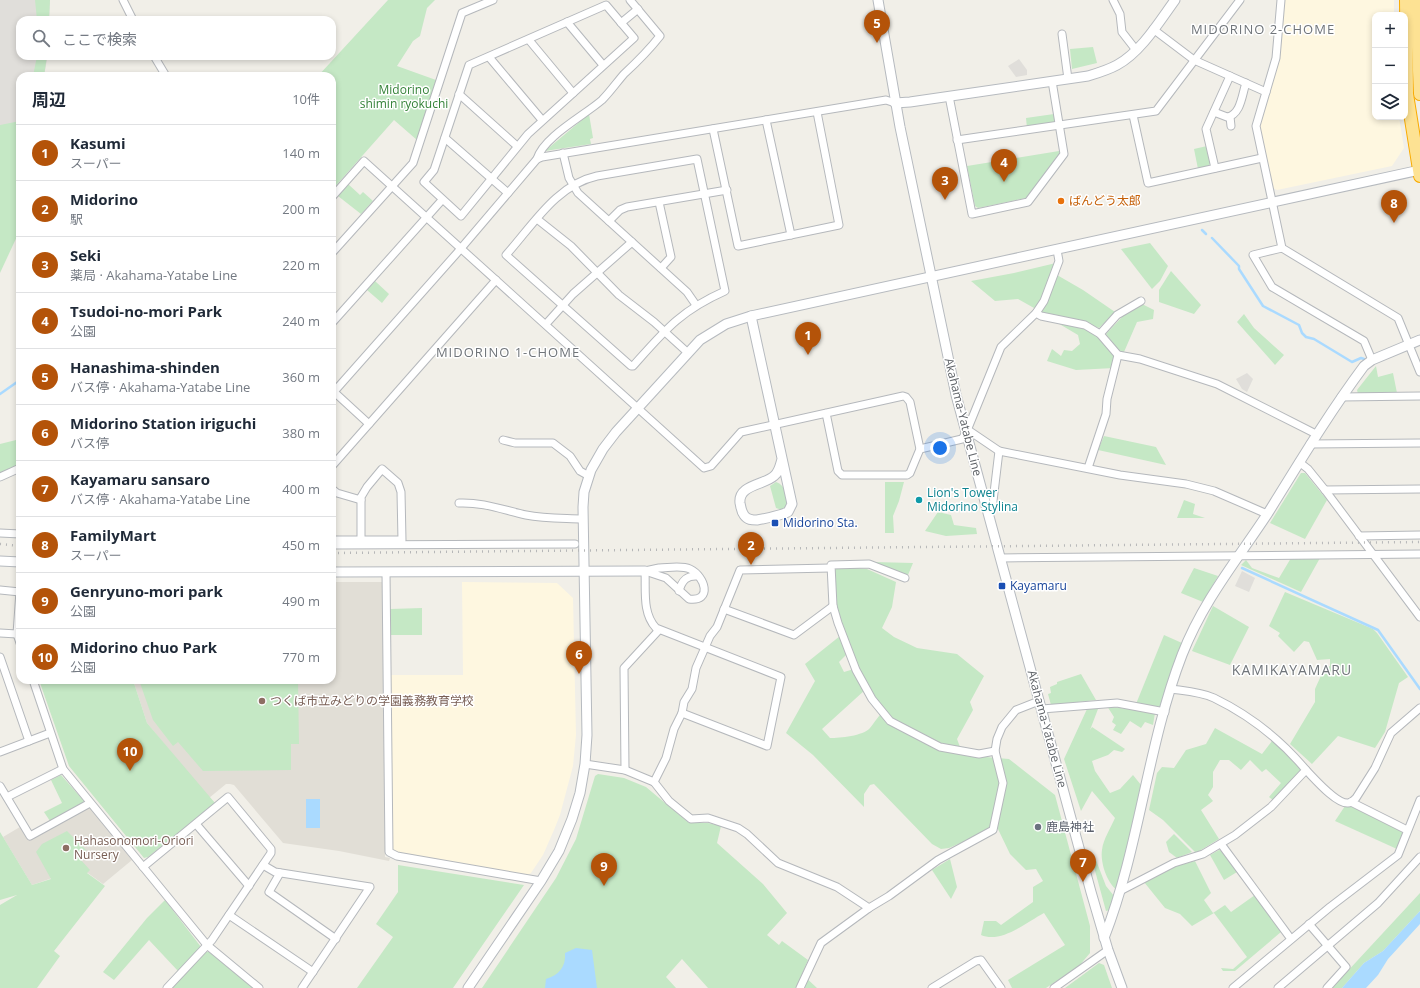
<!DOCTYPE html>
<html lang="ja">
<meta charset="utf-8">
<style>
:root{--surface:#fff;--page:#f6f6f7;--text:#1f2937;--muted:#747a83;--line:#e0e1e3;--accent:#b45309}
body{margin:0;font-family:"Open Sans","Noto Sans JP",sans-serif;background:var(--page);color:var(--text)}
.controls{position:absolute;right:12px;top:12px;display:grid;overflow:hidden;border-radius:8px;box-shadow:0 2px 6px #0003}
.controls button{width:36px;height:36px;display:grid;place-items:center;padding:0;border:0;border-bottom:1px solid var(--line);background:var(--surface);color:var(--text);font:20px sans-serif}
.you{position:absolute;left:940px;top:448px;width:14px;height:14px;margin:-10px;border:3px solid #fff;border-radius:50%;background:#1a73e8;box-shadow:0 0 0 6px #1a73e833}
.badge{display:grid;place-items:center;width:26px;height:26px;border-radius:50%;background:var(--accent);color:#fff;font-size:13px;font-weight:700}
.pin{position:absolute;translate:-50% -33px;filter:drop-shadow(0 1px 2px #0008)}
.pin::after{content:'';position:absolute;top:21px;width:14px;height:12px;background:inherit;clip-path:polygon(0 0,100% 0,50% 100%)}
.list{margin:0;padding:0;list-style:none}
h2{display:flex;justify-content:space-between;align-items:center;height:52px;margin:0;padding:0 16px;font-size:17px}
h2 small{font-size:13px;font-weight:400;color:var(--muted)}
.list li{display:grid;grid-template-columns:26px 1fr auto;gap:12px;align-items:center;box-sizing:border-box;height:56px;padding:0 16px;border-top:1px solid var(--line)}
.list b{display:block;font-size:15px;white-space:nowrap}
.list p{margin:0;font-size:13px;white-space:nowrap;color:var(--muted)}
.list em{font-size:13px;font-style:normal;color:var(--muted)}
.icon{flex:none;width:22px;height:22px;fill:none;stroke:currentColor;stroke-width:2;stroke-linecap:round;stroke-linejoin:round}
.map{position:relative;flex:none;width:1420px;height:988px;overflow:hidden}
.search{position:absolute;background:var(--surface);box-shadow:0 2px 6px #0003;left:16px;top:16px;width:320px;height:44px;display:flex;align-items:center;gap:10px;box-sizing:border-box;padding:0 14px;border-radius:12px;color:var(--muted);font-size:15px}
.panel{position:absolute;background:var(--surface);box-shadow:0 2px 6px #0003;left:16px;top:72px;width:320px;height:612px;border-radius:12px}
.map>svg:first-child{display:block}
</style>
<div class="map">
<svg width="1420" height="988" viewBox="0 0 1420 988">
<rect width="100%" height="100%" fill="#f1efe8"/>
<g fill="#fef7e0">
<path d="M1285 0H1394V15H1375V117H1399L1404 148 1392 166 1277 190 1273 188 1259 126 1279 59Z"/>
<path d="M462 582 557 583 573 598 576 735 573 766 560 815 554 830 543 855 531 873 528 875 395 852 392 849 391 675H463Z"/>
</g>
<g fill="#e0deda">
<path d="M0 0H50L49 20H20V56H47V59L44 76H20V181L0 234Z"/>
<path d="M1019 59 1027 70V75L1016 77 1008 66Z"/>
<path d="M1247 373 1253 379 1247 392 1242 389 1236 379Z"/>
<path d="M1242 571 1255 578 1249 592 1235 586Z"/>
</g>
<g fill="#e1ded6">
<path d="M332 582H383L385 851V857L390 858 389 861 339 851 283 843 234 785 230 784H226L209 798 147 723 133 680H332Z"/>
<path d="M88 808 91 809 132 860 103 884 81 868 32 885 3 837 20 827 29 840Z"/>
</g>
<g fill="#c5e8c5">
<path d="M35 0H50L49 20H37Z"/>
<path d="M388 0H435L427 8 420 36 413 41 397 66 436 80 417 140 394 120 332 190V76H318Z"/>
<path d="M1093 47 1097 63 1072 69 1070 49Z"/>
<path d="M37 56H47L44 76H33Z"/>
<path d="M589 114 593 138 590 139 591 144 545 151Z"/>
<path d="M1054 114 1055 121 1052 124 1027 128 1026 118Z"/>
<path d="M20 121V230L0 273V125Z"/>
<path d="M1207 146 1210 163 1209 166 1198 169 1194 149Z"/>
<path d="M1059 151 1060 154 1026 198 978 208 975 206 967 166Z"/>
<path d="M348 184 360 195 363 192 373 201 361 214 338 196Z"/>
<path d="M1150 243 1168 266 1160 281 1152 289 1121 249Z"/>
<path d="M1056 263 1042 302 1034 308 1018 299 995 301 971 281 1014 273Z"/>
<path d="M1171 271 1201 305 1194 314 1159 302V290Z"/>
<path d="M1057 275 1083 290 1115 312 1099 328 1074 319 1041 313Z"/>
<path d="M375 281 389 294 382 303 367 290Z"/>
<path d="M1142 304 1154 310 1153 319 1137 322 1124 352H1120L1106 334 1123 316Z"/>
<path d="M1244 314 1254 328 1284 355 1275 365 1237 322Z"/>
<path d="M1056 322C1091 329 1092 330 1115 357L1114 368 1076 370 1047 361 1052 349 1061 356 1064 350 1072 351 1080 344 1078 335Z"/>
<path d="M1376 366 1378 377 1393 373 1397 393 1358 394 1357 390Z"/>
<path d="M1104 436 1156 447 1166 465 1098 450Z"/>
<path d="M20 439V464L0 473V444Z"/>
<path d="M1301 473H1305L1327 500 1305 539 1270 523Z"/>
<path d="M776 482C786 485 788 498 786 507L782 510 776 508 770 486Z"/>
<path d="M885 482H904L899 501 893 516 894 533H885Z"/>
<path d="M1184 500 1195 504 1193 514 1205 518H1177Z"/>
<path d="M938 512 951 515 954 525 976 528 977 534 946 536 925 531Z"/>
<path d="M1291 558H1320L1301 592 1241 565 1246 560 1252 568 1279 578Z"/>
<path d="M873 562 913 563 908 575Z"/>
<path d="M838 566 867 569 896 582 892 607 882 628 894 637 917 648 957 654 984 676 970 702 973 710 957 739 963 755 1009 759 1055 795 1090 926V953L1079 966 1046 988H1012L1008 980 1065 945 1044 913C1027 922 1001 944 981 935L984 921H996L1001 925 1033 902V887L1043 881 1036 869 1026 870 1010 854 997 827 949 848 941 849 932 844 874 784 870 785 864 794V807L813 755 786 733 815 681 805 664 840 636 847 654 839 662 844 672 854 669 865 690 822 729 830 738C840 738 863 736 870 728 875 722 878 716 884 711 862 680 843 643 836 605 834 594 834 582 833 571Z"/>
<path d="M1194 568 1218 576 1203 602 1181 593Z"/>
<path d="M1285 592 1373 629 1377 633 1408 677 1399 683 1385 732 1375 748 1338 736 1312 764 1290 744 1315 702V689L1324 669 1330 666V659L1317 660 1309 642 1304 641 1294 652 1278 636 1280 633 1269 626Z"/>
<path d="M1213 606 1249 627 1230 665 1192 651Z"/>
<path d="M422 608V635H390V609Z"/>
<path d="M1164 635 1182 643 1162 707 1136 704Z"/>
<path d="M1081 674 1096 700 1051 705 1048 694 1051 693 1050 687 1057 684V682Z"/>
<path d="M39 680H133L147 723 215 803 148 857 144 858 69 766Z"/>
<path d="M139 680H298L299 744H291V770L203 771 178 742 173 746 153 720Z"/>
<path d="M1107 706 1155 713 1153 725 1145 722 1141 728 1130 721 1121 734 1113 730 1116 725 1112 722 1114 717Z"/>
<path d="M1087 709H1098L1090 730 1092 727 1125 749 1122 752 1114 750 1108 755 1092 761 1095 771 1110 793 1120 789 1133 775 1141 785 1117 890C1107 883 1100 862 1102 850 1103 840 1111 827 1115 818L1092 791 1081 811 1064 759Z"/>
<path d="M1215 728 1262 754 1272 741 1287 751 1301 769 1300 773 1274 801 1269 797 1281 783 1266 769 1262 772 1250 760 1241 770 1229 760H1220L1213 772V787L1208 795 1213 801 1201 810 1219 839 1196 853 1163 820 1149 810 1157 773 1162 767 1174 768 1186 750 1206 744Z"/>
<path d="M598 774 624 778 646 787 689 823H708L721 826 717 843 763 884 787 913 767 935 779 945 782 941 808 960 802 974 817 988H708L682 959 666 977 676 988H482L556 878 576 839 595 776Z"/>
<path d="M61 775 84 801 83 804 50 821 44 812 62 803 51 780Z"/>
<path d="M1345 806 1352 807 1402 831 1403 833 1397 849 1335 821Z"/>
<path d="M67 831 86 850V854L80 859 90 870 87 873 105 886 54 951 60 956 37 988H0V905L17 895 0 900V832L32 885 51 879 36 852 42 844Z"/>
<path d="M1174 834 1192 852 1177 858 1169 852 1166 842Z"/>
<path d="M1219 850 1222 851 1237 872 1224 880 1210 855Z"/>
<path d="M1094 855 1106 886 1114 896 1110 910 1106 911 1091 856Z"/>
<path d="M950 859 957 887 951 899 932 870Z"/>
<path d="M1195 861 1211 893 1204 900 1213 913 1225 905 1231 912 1255 895 1281 932 1235 971H1223L1221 968 1233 969 1247 957 1214 913 1192 926 1180 914 1165 908 1144 882 1176 866Z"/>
<path d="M398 865 524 885 453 988H357L393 937 376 924 398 892Z"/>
<path d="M1420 893V911L1383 951 1364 963 1342 988H1332Z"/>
<path d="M165 900 201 947 178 971 149 940 114 980 103 972 147 918Z"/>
<path d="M206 952H209L254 988H172Z"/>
<path d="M1099 963 1104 965 1112 988H1065Z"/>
</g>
<g fill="#aadaff">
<rect x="306" y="799" width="14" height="29"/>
<path d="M1420 911V924L1388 959 1378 975 1366 988H1342L1364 963 1383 951Z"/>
<path d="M576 948 592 950 597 988H545L546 979C559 975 566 967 565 953Z"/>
</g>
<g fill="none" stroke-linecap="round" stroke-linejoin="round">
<g stroke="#aadaff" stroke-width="2.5">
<path d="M1202 230 1206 234"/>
<path d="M1212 238 1239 266V269L1263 306 1299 325 1302 333 1306 337 1314 339 1352 362 1361 358 1364 359"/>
<path d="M0 394 20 380"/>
<path d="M1242 568 1378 630 1420 689"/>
</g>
<defs>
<g id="street">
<path d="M123 0 133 20"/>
<path d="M1113 0 1120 14 1122 32 1136 50"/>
<path d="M1281 0 1276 58 1256 126 1282 248 1398 318 1420 372"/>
<path d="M606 5 634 38 528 134 461 216 424 182 434 170 469 65Z"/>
<path d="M567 22 603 65"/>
<path d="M621 23 638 9"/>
<path d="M1153 29 1194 60 1266 92"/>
<path d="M1062 34 1068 79"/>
<path d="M529 40 573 93"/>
<path d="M154 56 166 76"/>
<path d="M489 57 542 120"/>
<path d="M459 94 517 146"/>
<path d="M949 96 972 214 1028 202 1064 154 1052 81"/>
<path d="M1214 112 1227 117C1241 115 1242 94 1246 83"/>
<path d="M1133 115 1148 183 1262 158"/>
<path d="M1230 117 1231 126"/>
<path d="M766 120 791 235"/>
<path d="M713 129 738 246 839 225 817 112"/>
<path d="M445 138 508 193"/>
<path d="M957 140 1156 111 1240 0"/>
<path d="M563 153 569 178 578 193 687 292 696 305"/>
<path d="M537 159C543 137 585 115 602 100 610 92 617 82 624 74 637 62 649 50 660 36L630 0"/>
<path d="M697 159 725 291C680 311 665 330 633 366H631L506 255C533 225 556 185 597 176Z"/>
<path d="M1215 168 1206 129 1230 76"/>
<path d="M332 197 364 161 704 468 711 466 741 432 903 396 906 397 910 402 920 449 910 473 907 475H842L838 471 826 413"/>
<path d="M659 202 671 257 661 268"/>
<path d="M537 219 571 246 619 295 654 322 687 352"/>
<path d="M609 221 620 210 627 207 727 190"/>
<path d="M1282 248 1253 255 1272 287 1364 341 1372 360"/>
<path d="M332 253 413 163 462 13 493 0"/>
<path d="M1036 313 1041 316 1085 325 1100 334 1118 355 1140 359 1217 384 1316 434"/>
<path d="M332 323 442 200"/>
<path d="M546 324 573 294 632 242"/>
<path d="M1100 334 1117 315 1141 301"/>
<path d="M332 390 369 424"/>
<path d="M332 394 457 253 537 159 542 157 886 100 895 103"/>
<path d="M1341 397 1420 396"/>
<path d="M968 430 999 451 1120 475 1186 484 1214 491 1267 514"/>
<path d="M503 440 515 443H553L570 456 580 471 589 476"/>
<path d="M1310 444 1420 443"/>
<path d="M920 449 962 439 966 433 1001 347 1036 313 1044 301 1059 261 1057 250"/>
<path d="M1299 462 1308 469 1325 490 1420 617"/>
<path d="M332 466 496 280"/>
<path d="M1088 468 1106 414 1107 399 1118 355"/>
<path d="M0 477 20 468"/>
<path d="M332 489 337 493 361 500"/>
<path d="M1325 490 1420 489"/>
<path d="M459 503C483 502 503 510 526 515 545 519 564 518 583 519"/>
<path d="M986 506 992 505 993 501 999 451"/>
<path d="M0 533 20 534"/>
<path d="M1359 536 1420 535"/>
<path d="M332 540H402L401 492 398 483 382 469 367 487 361 497V540"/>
<path d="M332 545 575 544"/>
<path d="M1000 558 1420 554"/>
<path d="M659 568C668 568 681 565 690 569 705 576 713 602 689 599L666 578 645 571Z"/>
<path d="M645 571C646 590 642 613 656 628L781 677 767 746 682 713"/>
<path d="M386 572 389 852 397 856 541 881"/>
<path d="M905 578 869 564 831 565 833 606 838 623 856 670 872 699 890 721 940 747 979 754 995 751"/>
<path d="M0 590 20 592"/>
<path d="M20 591 17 634 20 643"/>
<path d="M679 591C682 580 687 575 698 576"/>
<path d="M724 609 794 635 833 606"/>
<path d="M0 633 17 634"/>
<path d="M0 657 29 741"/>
<path d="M33 680 63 769 207 945 259 988"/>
<path d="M1042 709 1117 703 1165 712"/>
<path d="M0 752 50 733"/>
<path d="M585 764 625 770 654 782 669 801 691 819 708 818 738 828 747 834 778 863 837 887 869 908"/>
<path d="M625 770 624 668 659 630"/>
<path d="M1306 770C1314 778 1336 804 1348 803 1351 803 1354 800 1356 798L1375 768 1391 733 1420 708"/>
<path d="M654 782 666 758 674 729 682 713 684 702 692 689 696 668 710 636 717 627 740 570 830 568"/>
<path d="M0 786 30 836 90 803"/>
<path d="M7 797 63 769"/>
<path d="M1351 802 1407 830"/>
<path d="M196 824 249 886"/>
<path d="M1221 844 1291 939"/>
<path d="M263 865 275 872 370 887 302 988"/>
<path d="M143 867 228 797 271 849V853L212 940 167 988"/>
<path d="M280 873 269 892 336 939"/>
<path d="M1122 890 1174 863 1203 854 1235 835 1271 807 1306 770C1281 740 1249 715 1214 698 1201 692 1185 691 1171 689"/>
<path d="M229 915 313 972"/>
<path d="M1309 924 1346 967 1327 988"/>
<path d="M800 988 821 943 869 908 889 896 938 860 993 830 1003 783 995 751 997 739 1002 727 1016 710 1039 701"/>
<path d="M932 988 976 961 981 960 1001 988"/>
<path d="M1054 988 1108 950"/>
<path d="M1233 988 1330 907 1398 855 1420 800"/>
<path d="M1278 988 1378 903 1420 857"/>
</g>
<g id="secondary">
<path d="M878 0 900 127 956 395 1091 892 1108 950 1122 988"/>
<path d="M895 103 910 102 1088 76C1098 73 1108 70 1117 65 1141 52 1159 22 1175 0"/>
<path d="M751 316 792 504 788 512C778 516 768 518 757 520 752 520 747 520 744 515 741 511 741 507 740 503 738 485 764 485 774 476 779 472 780 466 782 459"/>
<path d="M0 561 20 562"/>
<path d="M332 572 645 571"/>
<path d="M1104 938C1140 846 1147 746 1182 655 1203 601 1237 560 1268 513 1299 463 1329 413 1364 366L1372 360 1420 340"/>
<path d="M468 988 541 881 559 851 572 819 580 793 585 764 587 735 583 507 584 492 591 470 603 449 616 432 700 340 726 324 751 316 1420 170"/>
</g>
<g id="highway">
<path d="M1406 0 1407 94 1420 176"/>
<path d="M1416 0 1420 94"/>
</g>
</defs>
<use href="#street" stroke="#b5b8bc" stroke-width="9"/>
<use href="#secondary" stroke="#b6babf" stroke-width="11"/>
<use href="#highway" stroke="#f9ab00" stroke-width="14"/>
<use href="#street" stroke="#fff" stroke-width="7"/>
<use href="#secondary" stroke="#fff" stroke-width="9"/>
<use href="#highway" stroke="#fde293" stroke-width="12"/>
<g stroke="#b6b7b8" stroke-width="2.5" stroke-dasharray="1 5" stroke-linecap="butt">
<path d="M0 544 20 546"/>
<path d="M332 553 1420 542"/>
</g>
</g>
<circle fill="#e8710a" stroke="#fff" stroke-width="1.5" cx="1061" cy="201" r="4"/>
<circle fill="#0f9aa8" stroke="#fff" stroke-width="1.5" cx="919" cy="500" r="4"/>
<g fill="#1a4fb4" stroke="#fff" stroke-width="1.5">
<rect x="771" y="519" width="8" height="8" rx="2"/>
<rect x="998" y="582" width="8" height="8" rx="2"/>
</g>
<g fill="#8d6e63" stroke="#fff" stroke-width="1.5">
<circle cx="262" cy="701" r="4"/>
<circle cx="66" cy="848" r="4"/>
</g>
<circle fill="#6b7280" stroke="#fff" stroke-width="1.5" cx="1038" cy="827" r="4"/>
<g text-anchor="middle" stroke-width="3" stroke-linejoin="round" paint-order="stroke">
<g font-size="12" fill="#348238" stroke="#fff">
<text x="404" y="94">Midorino<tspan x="404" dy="14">shimin ryokuchi</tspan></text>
</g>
<g font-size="12" fill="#c56008" stroke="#fff" text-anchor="start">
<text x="1069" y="205">ばんどう太郎</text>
</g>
<g font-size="12" fill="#5f6368" stroke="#fff">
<text transform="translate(963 417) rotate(76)" y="4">Akahama-Yatabe Line</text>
<text transform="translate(1047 729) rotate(75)" y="4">Akahama-Yatabe Line</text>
</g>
<g font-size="12" fill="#0d838f" stroke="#fff" text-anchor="start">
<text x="927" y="497">Lion's Tower<tspan x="927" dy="14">Midorino Stylina</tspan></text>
</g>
<g font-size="12" fill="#164399" stroke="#fff" text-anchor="start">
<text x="783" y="527">Midorino Sta.</text>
<text x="1010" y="590">Kayamaru</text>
</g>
<g font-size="12" fill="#785e54" stroke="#fff" text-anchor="start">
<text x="270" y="705">つくば市立みどりの学園義務教育学校</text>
<text x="74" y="845">Hahasonomori-Oriori<tspan x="74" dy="14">Nursery</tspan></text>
</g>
<g font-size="12" fill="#5b616d" stroke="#fff" text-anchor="start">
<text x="1046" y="831">鹿島神社</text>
</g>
<g font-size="13" letter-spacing="1" fill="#70757a" stroke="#fff">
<text x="1263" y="34">MIDORINO 2-CHOME</text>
<text x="508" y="357">MIDORINO 1-CHOME</text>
</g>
<g font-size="14" letter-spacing="1" fill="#70757a" stroke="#fff">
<text x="1292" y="675">KAMIKAYAMARU</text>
</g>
</g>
</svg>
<div class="controls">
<button>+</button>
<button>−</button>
<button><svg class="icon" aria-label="layers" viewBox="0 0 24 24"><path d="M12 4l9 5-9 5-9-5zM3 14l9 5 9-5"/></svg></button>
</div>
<div class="you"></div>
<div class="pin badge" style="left:808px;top:355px">1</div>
<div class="pin badge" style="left:751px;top:565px">2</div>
<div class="pin badge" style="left:945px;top:200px">3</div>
<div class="pin badge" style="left:1004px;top:182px">4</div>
<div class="pin badge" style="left:877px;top:43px">5</div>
<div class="pin badge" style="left:579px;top:674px">6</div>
<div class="pin badge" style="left:1083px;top:882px">7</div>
<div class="pin badge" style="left:1394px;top:223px">8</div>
<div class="pin badge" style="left:604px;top:886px">9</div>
<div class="pin badge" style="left:130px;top:771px">10</div>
<div class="search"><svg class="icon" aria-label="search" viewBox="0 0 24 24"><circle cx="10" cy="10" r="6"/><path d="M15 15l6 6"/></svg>ここで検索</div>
<section class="panel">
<h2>周辺<small>10件</small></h2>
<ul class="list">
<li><span class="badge">1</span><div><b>Kasumi</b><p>スーパー</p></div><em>140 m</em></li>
<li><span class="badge">2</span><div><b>Midorino</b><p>駅</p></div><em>200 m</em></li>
<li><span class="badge">3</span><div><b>Seki</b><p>薬局 · Akahama-Yatabe Line</p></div><em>220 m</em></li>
<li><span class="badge">4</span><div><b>Tsudoi-no-mori Park</b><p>公園</p></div><em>240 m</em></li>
<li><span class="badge">5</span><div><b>Hanashima-shinden</b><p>バス停 · Akahama-Yatabe Line</p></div><em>360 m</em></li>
<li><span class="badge">6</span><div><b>Midorino Station iriguchi</b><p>バス停</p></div><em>380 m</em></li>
<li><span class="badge">7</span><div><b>Kayamaru sansaro</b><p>バス停 · Akahama-Yatabe Line</p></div><em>400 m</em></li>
<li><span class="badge">8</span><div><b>FamilyMart</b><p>スーパー</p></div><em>450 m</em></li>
<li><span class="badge">9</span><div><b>Genryuno-mori park</b><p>公園</p></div><em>490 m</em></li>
<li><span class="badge">10</span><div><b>Midorino chuo Park</b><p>公園</p></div><em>770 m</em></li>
</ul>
</section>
</div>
